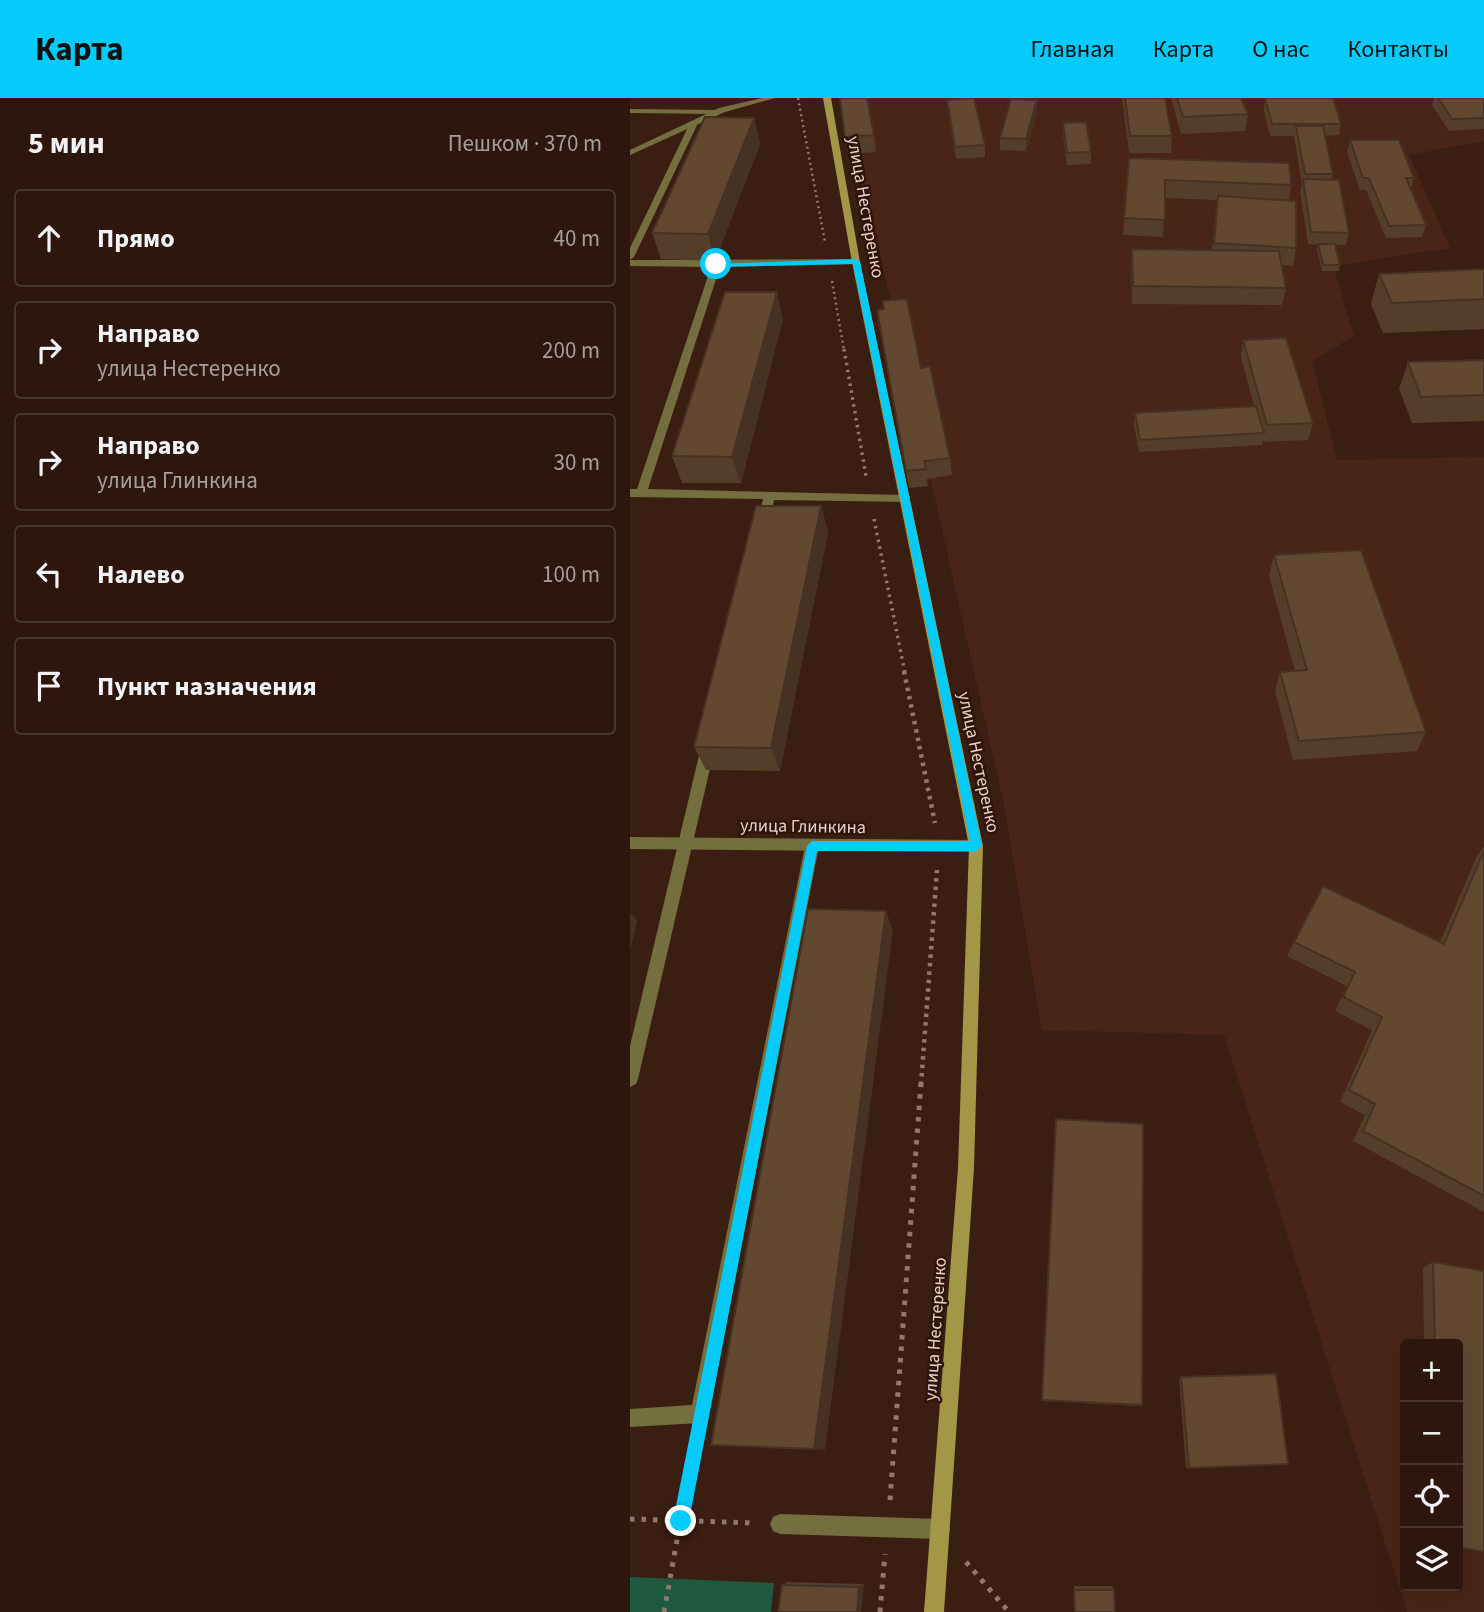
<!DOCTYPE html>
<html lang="ru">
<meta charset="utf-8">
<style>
:root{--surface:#2c160e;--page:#341f17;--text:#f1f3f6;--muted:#a69f9e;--line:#48352e;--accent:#04cbf9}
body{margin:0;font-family:"Source Sans 3",sans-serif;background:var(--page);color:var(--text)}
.controls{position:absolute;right:21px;bottom:21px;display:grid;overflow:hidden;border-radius:7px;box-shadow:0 7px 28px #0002}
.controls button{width:63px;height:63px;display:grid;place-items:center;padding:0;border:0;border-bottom:2px solid var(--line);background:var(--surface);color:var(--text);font:35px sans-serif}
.stop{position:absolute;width:21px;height:21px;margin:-16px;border:5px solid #04cbf9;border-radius:50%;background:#fff}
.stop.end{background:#04cbf9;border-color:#fff;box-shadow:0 2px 7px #0008}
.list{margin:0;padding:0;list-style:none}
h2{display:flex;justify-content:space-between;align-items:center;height:91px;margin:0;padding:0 28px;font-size:30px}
h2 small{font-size:23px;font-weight:400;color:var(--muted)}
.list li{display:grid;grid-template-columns:46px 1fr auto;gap:21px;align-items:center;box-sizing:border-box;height:98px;margin:0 14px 14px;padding:0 14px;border:2px solid var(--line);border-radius:7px}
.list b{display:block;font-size:26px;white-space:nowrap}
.list p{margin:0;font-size:23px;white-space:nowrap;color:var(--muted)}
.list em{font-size:23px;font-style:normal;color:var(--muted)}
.icon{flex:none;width:38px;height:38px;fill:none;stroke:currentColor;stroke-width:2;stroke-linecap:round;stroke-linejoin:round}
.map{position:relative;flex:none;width:854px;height:1514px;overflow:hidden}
header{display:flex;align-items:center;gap:42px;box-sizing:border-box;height:98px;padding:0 35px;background:var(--accent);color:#111}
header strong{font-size:33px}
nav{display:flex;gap:38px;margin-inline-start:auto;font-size:24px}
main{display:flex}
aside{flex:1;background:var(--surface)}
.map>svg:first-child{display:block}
</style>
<header>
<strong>Карта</strong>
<nav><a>Главная</a><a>Карта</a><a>О нас</a><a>Контакты</a></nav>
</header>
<main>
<aside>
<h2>5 мин<small>Пешком · 370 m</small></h2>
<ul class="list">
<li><svg class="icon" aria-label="ahead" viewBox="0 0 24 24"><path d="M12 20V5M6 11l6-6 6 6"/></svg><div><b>Прямо</b></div><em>40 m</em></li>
<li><svg class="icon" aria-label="right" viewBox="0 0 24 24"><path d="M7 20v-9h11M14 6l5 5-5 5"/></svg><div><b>Направо</b><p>улица Нестеренко</p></div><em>200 m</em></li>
<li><svg class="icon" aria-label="right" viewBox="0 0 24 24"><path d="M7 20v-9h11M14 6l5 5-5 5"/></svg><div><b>Направо</b><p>улица Глинкина</p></div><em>30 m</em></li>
<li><svg class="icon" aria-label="left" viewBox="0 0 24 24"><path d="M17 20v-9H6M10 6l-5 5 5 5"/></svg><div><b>Налево</b></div><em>100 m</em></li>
<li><svg class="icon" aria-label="arrive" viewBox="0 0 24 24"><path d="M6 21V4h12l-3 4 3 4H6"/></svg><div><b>Пункт назначения</b></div></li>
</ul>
</aside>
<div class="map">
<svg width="854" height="1514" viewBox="0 0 854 1514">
<rect width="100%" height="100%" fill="#3b1e12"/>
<path fill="#482517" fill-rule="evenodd" d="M215 0H831L854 32V43L779 57 820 150 703 168 724 238 682 263 707 362 854 359V1514H777L594 937 412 932 374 707ZM775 1246H828V1488H775Z"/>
<path fill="#1e5940" d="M0 1479 144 1485 141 1514H0Z"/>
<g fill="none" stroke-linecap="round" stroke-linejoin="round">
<g stroke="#91786e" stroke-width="2.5" stroke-dasharray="2 3.5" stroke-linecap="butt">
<path d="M168 0 195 144"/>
<path d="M202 183 214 252"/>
</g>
<g stroke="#91786e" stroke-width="3.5" stroke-dasharray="2.5 4.5" stroke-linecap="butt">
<path d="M214 251 236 378"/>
<path d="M244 421 275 575"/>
</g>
<g stroke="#91786e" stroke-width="4.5" stroke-dasharray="3.5 5" stroke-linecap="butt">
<path d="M274 573 305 725"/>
<path d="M291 987 307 772"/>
</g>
<g stroke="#91786e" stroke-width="5" stroke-dasharray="4.5 7" stroke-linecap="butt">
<path d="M260 1402 291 985"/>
<path d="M0 1421 125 1425"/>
<path d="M336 1464 379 1514"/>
<path d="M34 1514 65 1343"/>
<path d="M250 1514 255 1456"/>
</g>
<g fill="#746f3e" fill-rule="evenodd">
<path d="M0 11 86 12 90 14 86 16 0 15Z"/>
<path d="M64 23 68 25 4 159 0 162V150L60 25Z"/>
<path d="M226 161 230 164 229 166 90 169 18 391 276 397 280 398V404L144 402 139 425 133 429 127 425 133 401 0 399V391H7L81 169 0 168V162Z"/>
<path d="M78 644 85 649 8 981 6 986 0 989V948L71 649Z"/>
<path d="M182 742 187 744 189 748 79 1316 77 1323 70 1325 0 1329V1311L62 1307 175 748 177 744Z"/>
<path d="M150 1416 310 1421 317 1424 320 1431 317 1438 310 1441 150 1436 143 1433 140 1426 143 1419Z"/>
</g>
<g fill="#746f3e" fill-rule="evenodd">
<path d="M132 0H145L95 14 0 57V52L89 10Z"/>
<path d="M0 739 346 742 351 744 353 748 351 752 346 754 0 751Z"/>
</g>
<path fill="#a19746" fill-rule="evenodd" d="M193 0H201L230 164 353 748 344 1070 314 1514H294L328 1070 339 748 222 164Z"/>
</g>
<g fill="#543e2a">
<path d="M210 0 244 37 246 54 218 56Z"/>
<path d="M492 0H535L542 38 541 55H499Z"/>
<path d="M541 0H611L618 16 615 33 551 36Z"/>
<path d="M635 0 711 26 709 37 695 38 703 76 702 81 719 135 716 147H705L710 167 709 173H692L687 152 688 147 678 146 670 93 672 86 664 38H640L634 12Z"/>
<path d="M804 0H854V31L819 33 802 7Z"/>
<path d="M317 2 355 47V59L326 61 318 14Z"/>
<path d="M407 14 396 53 370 52V40Z"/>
<path d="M124 20 130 46 85 163 31 161 22 135Z"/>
<path d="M433 25 461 54V66L437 67 433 37Z"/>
<path d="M720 42 784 80 781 91 796 127 792 139 756 140 736 92H730L717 54Z"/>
<path d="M499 60 661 87 659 103 666 150 663 168 652 167 656 190 652 207 502 206 501 168 502 151 582 152 587 102 535 100 533 139 493 137Z"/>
<path d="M854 171V231L753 235 741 206 749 176Z"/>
<path d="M247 212 291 270 320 360 322 377 297 381 298 388 279 390Z"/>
<path d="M153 221 111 385H52L42 358Z"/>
<path d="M613 242 683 325 678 342 634 344 633 341 632 347 509 354 504 327 505 315 624 308 611 259Z"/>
<path d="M854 262V323L782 325 769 291 778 264Z"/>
<path d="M191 408 198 434 150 673 76 672 64 649Z"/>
<path d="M644 457 796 634 787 653 663 662 645 593 650 574 665 573 639 478Z"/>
<path d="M854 748V1114L723 1043 735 1017 710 1004 742 932 705 913 717 888 657 858 664 844H810L847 758Z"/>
<path d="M803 1164 828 1246H794L793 1170Z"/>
<path d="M551 1279 559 1370H556L549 1281Z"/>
<path d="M412 1302 512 1307 509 1308 412 1303Z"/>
<path d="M158 1484 234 1486 231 1514 152 1487Z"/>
<path d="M444 1488H482L484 1492 444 1514Z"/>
</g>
<g fill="#453222">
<path d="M407 2V14L396 53V41Z"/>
<path d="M124 20 130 46 85 163 78 136Z"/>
<path d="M147 194 153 221 111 385 102 359Z"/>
<path d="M191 408 198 434 150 673 141 650Z"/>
<path d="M256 813 263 833 195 1352 184 1351Z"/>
<path d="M0 814 7 823 0 853Z"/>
<path d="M234 1486 231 1514H227L229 1489Z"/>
</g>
<g fill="#624831" stroke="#453222" stroke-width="2">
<path d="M210 0H237L244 37 215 39Z"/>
<path d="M344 0 355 47 325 49 317 2Z"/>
<path d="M495 0H535L542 38H500Z"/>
<path d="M547 0H611L618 16 553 19Z"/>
<path d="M635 0H703L711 26H642Z"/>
<path d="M808 0H854V20L822 21Z"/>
<path d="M381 1 407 2 396 41 370 40Z"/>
<path d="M75 19 124 20 78 136 22 135Z"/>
<path d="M456 24 461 54 437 55 433 25Z"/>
<path d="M666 28H693L703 76H675Z"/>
<path d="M720 42H769L784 80H776L796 127 759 128 739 80H733Z"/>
<path d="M499 60 659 65 661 87 535 82V122L494 120Z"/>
<path d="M673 81 709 82 719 135 681 134Z"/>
<path d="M588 98 666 103V150L584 145Z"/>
<path d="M688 146H705L710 167H693Z"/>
<path d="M502 151 649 153 656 190 503 188Z"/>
<path d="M854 171V201L762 205 749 176Z"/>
<path d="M95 194H147L102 359 42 358Z"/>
<path d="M277 201 291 270 300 268 320 360 294 363 296 371 276 373 247 212 254 211 253 203Z"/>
<path d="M656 240 683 325 637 327 613 242Z"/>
<path d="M854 262V297L791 299 778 264Z"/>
<path d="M626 308 634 335 510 342 505 315Z"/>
<path d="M126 408H191L141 650 64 649Z"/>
<path d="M731 452 796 634 669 643 650 574 677 572 644 457Z"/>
<path d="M854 753V1098L733 1033 745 1006 719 992 752 919 713 899 725 874 664 844 693 788 814 846Z"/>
<path d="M178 811 256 813 184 1351 81 1347Z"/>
<path d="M426 1021 513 1026 512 1307 412 1302Z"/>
<path d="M803 1164 854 1173V1454L828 1449V1246H805Z"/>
<path d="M646 1276 658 1366 559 1370 551 1279Z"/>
<path d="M152 1487 229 1489 227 1514H148Z"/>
<path d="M444 1492H484L485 1514H445Z"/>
</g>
<path fill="#04cbf9" d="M226 161 230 164 352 748 346 753H187L59 1423 56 1428 51 1431 45 1428 43 1423 177 748 182 743H340L223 166 86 169 82 166Z"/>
<g text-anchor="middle" stroke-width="5" stroke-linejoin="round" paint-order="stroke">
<g font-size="18" fill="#e6d2ca" stroke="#301409">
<text transform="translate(236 109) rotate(80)" y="6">улица Нестеренко</text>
<text transform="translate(349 664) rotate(78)" y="6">улица Нестеренко</text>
<text transform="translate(173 728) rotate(1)" y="6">улица Глинкина</text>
<text transform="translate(305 1231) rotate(-86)" y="6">улица Нестеренко</text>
</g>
</g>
</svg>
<div class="controls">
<button>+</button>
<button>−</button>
<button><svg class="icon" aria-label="locate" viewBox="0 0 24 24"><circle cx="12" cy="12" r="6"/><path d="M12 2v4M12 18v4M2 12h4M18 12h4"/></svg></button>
<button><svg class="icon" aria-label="layers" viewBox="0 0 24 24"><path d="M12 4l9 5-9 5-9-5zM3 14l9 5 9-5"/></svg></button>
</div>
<div class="stop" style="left:86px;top:166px"></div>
<div class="stop end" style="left:51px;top:1423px"></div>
</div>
</main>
